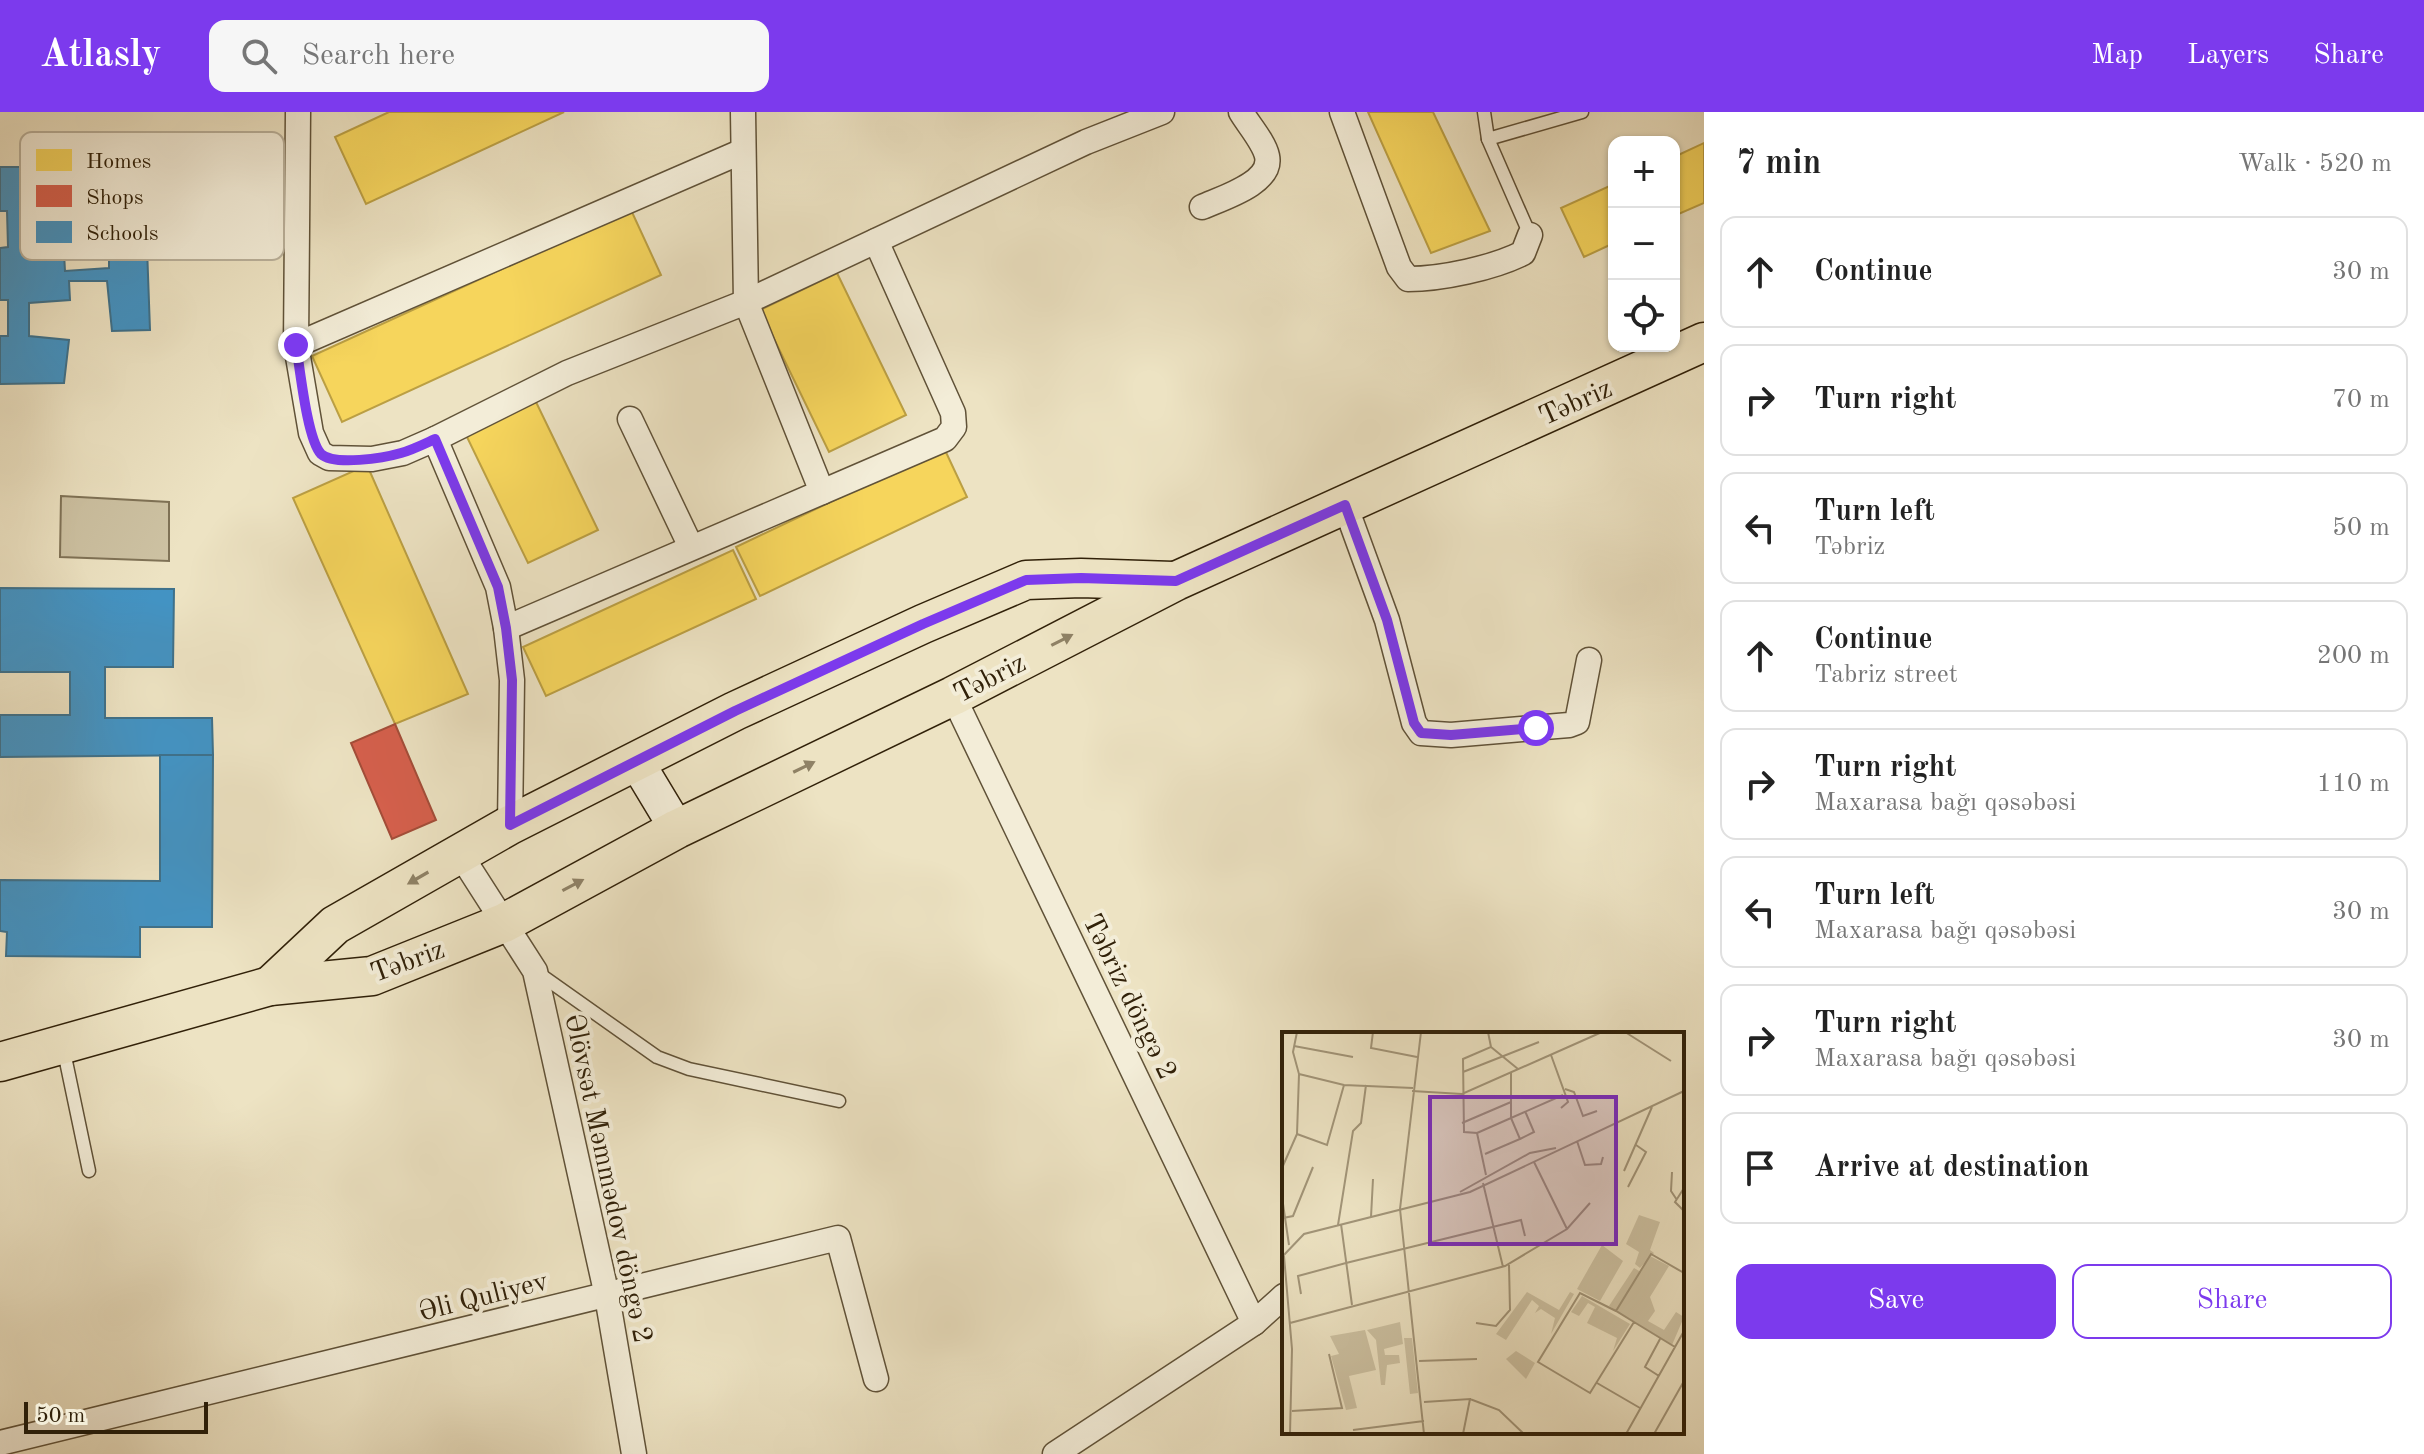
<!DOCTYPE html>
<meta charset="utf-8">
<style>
:root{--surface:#fff;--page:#f6f6f6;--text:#222;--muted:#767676;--line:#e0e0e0;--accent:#7c3aed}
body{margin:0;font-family:"Old Standard TT",serif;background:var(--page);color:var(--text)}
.controls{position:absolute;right:24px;top:24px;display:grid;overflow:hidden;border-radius:16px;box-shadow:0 2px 6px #0004}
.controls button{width:72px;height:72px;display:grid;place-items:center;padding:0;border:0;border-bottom:2px solid var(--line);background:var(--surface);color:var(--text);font:40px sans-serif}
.scale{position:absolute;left:24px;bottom:20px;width:184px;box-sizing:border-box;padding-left:8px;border:4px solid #312109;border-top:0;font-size:22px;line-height:28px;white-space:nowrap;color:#312109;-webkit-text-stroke:6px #f3edd8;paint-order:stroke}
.stop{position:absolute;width:24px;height:24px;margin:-18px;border:6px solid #7c3aed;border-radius:50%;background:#fff}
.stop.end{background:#7c3aed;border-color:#fff;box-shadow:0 2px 8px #0008}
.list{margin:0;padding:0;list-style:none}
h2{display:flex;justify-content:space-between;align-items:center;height:104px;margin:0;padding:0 32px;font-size:34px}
h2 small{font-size:26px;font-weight:400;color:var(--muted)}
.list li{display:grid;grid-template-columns:52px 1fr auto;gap:24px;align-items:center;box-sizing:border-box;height:112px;margin:0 16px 16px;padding:0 16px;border:2px solid var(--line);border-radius:16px}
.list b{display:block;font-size:30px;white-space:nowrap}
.list p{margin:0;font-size:26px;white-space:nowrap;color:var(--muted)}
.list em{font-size:26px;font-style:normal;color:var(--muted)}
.actions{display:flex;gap:16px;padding:24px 32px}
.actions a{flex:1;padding:18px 0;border:2px solid var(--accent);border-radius:16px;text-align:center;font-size:28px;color:var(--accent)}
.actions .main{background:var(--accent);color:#fff}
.icon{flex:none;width:44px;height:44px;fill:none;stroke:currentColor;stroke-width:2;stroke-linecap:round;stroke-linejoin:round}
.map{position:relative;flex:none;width:1704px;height:1342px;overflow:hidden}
header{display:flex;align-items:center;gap:48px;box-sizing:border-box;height:112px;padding:0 40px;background:var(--accent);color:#fff}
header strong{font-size:38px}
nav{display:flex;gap:44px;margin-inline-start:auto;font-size:28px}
.search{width:560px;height:72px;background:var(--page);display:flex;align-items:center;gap:20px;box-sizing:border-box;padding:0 28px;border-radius:16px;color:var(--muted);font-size:30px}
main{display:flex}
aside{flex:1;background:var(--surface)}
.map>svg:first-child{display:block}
</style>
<header>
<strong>Atlasly</strong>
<div class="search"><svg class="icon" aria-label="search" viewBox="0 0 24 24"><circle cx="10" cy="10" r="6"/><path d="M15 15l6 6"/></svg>Search here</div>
<nav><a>Map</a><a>Layers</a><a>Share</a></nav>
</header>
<main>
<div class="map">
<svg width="1704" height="1342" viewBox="0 0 1704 1342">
<rect width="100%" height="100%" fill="#ede3c3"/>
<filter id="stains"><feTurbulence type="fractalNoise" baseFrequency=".0025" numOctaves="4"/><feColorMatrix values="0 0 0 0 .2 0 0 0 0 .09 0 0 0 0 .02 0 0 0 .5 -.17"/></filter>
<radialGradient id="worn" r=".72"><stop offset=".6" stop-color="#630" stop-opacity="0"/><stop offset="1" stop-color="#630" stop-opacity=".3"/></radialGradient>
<path fill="#cdc2a3" stroke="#7f7256" stroke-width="2" d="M61 384 169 390V449L60 445Z"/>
<g fill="#f6d55c" stroke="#bb9f43" stroke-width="2">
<path d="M389 0H564L366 92 335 25Z"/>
<path d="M1368 0H1433L1490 119 1431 141Z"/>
<path d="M1704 31V91L1674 104V45Z"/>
<path d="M1614 72V131L1584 145 1561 96Z"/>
<path d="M631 98 661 163 342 310 312 244Z"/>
<path d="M837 161 906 303 829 340 760 198Z"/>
<path d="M536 290 598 418 528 451 466 323Z"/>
<path d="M944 336 967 385 760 484 736 435Z"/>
<path d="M367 353 468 582 395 612 293 386Z"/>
<path d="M733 438 756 487 546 584 523 535Z"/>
</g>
<path fill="#d6604d" stroke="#a44d39" stroke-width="2" d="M395 612 436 708 392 727 351 631Z"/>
<g fill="#4393c3" stroke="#3e718b" stroke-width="2">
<path d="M0 55H66L65 90 24 92 22 137 64 141 65 159 109 156V108H146L150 218 112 219 107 169H69L70 188 29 191V224L69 228 64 271 0 272V224H8V188H0V136L8 135 7 99H0Z"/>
<path d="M0 476 174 477 173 555H105V606H212L213 643 0 645V603H70V560H0Z"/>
<path d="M160 643H213L212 815H140V845L6 844 7 820 0 819V768L160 769Z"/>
</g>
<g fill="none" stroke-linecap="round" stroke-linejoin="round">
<defs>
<g id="service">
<path d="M1484 0 1488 27 1530 123"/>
<path d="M1488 27 1582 0"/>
<path d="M538 861 657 945 689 957 839 989"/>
<path d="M63 935 89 1059"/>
</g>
<g id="minor">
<path d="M298 0 296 233 311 321 320 341 329 346 372 347 403 341 435 327 498 475 506 516 512 568 510 713"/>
<path d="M1342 0 1399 155 1408 167C1442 167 1493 156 1523 141L1530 123"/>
<path d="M1202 95C1222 86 1273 71 1267 44 1264 30 1248 12 1241 0"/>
<path d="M296 233 743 39"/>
<path d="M630 307 691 435"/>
<path d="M435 327 567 261 746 190 1086 30 1162 0"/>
<path d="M822 380 945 327 954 315 953 301 876 129"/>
<path d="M1345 393 1387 508 1414 611 1421 621 1451 623 1569 613 1577 610 1589 548"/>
<path d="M506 516 822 380 746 190 743 0"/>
<path d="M953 584 1254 1211"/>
<path d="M460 742 535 859 607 1184 634 1342"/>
<path d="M0 1331 838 1126 876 1267"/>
<path d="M1055 1342 1254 1211 1284 1184"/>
</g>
<path id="secondary" d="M636 649 677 717"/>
<g id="primary">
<path d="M270 874 335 813 510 713 735 599 923 512 1026 468 1081 466 1173 469"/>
<path d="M0 950 270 874 372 864 504 811 677 717 953 584 1176 469 1704 230"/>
</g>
</defs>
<use href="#service" stroke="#605238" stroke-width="15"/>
<use href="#minor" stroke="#605238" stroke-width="27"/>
<use href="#secondary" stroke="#312109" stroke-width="37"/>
<use href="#primary" stroke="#312109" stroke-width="41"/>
<use href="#service" stroke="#f3edd8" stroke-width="12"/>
<use href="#minor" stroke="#f3edd8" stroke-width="24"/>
<use href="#secondary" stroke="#f3edd8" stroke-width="34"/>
<use href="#primary" stroke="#ede3c3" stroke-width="38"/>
</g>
<defs><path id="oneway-solid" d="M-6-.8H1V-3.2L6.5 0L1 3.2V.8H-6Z" transform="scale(2)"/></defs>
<g fill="#8f8266">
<use href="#oneway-solid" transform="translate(1062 528) rotate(-27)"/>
<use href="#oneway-solid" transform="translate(804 655) rotate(-26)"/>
<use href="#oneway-solid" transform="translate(418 766) rotate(150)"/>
<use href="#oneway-solid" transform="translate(573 773) rotate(-28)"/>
</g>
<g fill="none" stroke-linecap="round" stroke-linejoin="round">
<path stroke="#7c3aed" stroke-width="10" d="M296 233C300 256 307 327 321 342 334 354 384 346 401 341 412 338 424 332 435 327L498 475 506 516 512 568 510 713 735 599 923 512 1026 468 1081 466 1176 469 1345 393 1387 508 1414 611 1421 621 1451 623 1536 616"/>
</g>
<g text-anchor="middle" stroke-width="8" stroke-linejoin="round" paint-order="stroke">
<g font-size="28" fill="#312109" stroke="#f3edd8">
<text transform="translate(1575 289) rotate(-24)" y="10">Təbriz</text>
<text transform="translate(989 565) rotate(-27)" y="10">Təbriz</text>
<text transform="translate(407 848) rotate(-20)" y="10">Təbriz</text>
<text transform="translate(1131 884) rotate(64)" y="10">Təbriz döngə 2</text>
<text transform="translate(610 1066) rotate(78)" y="10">Əlövsət Məmmədov döngə 2</text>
<text transform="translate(483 1183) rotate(-14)" y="10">Əli Quliyev</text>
</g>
</g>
<g transform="translate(1282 920)">
<rect width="402" height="402" fill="#ede3c3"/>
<path d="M245 260 277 278 288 260 292 262 269 302 273 286 259 277 253 281 257 274 250 268 224 308 214 302ZM234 319 253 331 244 347 224 327Z" fill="#cdc2a3"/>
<path d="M357 183 378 190 368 218 372 221 358 236 353 232 357 220 344 212ZM320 213 341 229 318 269 295 257ZM368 224 387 234 368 265 373 279 366 289 382 298 394 280 402 285 390 313 327 274 352 236 359 240ZM300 264 348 292 331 319 335 306 305 291 313 275 306 271 297 284 289 280ZM118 290 121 312 102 317 103 323H117L118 331 105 333 103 353H99L94 308 85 298ZM83 298 94 338 67 344 75 376 64 378 49 324 57 322 48 304ZM122 306H130L136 361 128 362Z" fill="#cdc2a3"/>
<path fill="none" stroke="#a29579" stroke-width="2" d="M91 0 89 16 135 25M139 0 118 177 142 402M343 0 389 29M12 14 71 25M209 15 236 37M269 23 286 70 279 76M181 40 257 10M17 42 62 53 131 56M283 57 292 60 301 84 315 79M130 59 180 62 320 0M180 91 229 70M195 101 281 63M15 102 45 113 62 53M238 107 252 100 243 79M295 109 303 133 319 132 321 125M203 122 238 107 229 86V41M252 130 285 197M0 136 15 102 17 42 11 20 15 0M342 139 370 75M390 140 389 159 395 168M204 143 195 101 182 100 181 27 209 15 206 0M201 151 221 235M346 155 364 120 354 113M402 156 393 170 402 179M178 160 248 121 274 116M0 165 7 213M89 185 91 147M1 186 11 184 31 135M59 192 70 273M56 193 71 99 79 91 84 53M2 224 10 317 8 402M0 225 22 202 188 160 402 59M19 262 16 244 64 231 239 188 243 204M334 279 369 222 402 241M352 290 308 361 256 330 298 261 334 279 352 290 393 315M8 291 223 234 285 197 308 171M194 291 214 294 228 278 227 233M137 329 195 327M377 344 363 335 378 307M315 351 358 376M188 367 217 378 242 402M142 370 188 367 181 402M10 379 60 376 47 322M71 398 142 389M344 402 402 299M372 402 402 349"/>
<path fill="#7b2cbf" fill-opacity="0.15" stroke="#7b2cbf" stroke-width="4" d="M148 65H334V212H148Z"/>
<rect width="402" height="402" fill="none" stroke="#312109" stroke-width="4"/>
</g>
<rect x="20" y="20" width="264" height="128" rx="12" fill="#f3edd8" stroke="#b9b09a" stroke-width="2"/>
<rect x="36" y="37" width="36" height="22" fill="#f6d55c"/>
<rect x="36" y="73" width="36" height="22" fill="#d6604d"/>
<rect x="36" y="109" width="36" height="22" fill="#4393c3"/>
<g font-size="22" fill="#312109">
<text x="86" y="56">Homes</text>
<text x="86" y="92">Shops</text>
<text x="86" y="128">Schools</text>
</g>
<rect width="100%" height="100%" filter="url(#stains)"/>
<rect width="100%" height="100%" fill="url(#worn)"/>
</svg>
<div class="controls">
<button>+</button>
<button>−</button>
<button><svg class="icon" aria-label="locate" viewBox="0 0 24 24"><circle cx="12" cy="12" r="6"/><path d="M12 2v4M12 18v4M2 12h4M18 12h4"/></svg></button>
</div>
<div class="scale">50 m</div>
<div class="stop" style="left:1536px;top:616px"></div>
<div class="stop end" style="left:296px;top:233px"></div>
</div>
<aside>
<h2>7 min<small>Walk · 520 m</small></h2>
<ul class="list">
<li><svg class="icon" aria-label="ahead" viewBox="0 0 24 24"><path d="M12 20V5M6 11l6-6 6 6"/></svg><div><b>Continue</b></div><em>30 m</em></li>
<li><svg class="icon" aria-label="right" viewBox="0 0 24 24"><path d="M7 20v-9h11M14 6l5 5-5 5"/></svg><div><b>Turn right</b></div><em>70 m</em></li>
<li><svg class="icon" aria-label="left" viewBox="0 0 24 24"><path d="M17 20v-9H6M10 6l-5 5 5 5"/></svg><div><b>Turn left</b><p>Təbriz</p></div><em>50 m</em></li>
<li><svg class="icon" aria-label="ahead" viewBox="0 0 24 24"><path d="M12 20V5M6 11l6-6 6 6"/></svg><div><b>Continue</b><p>Tabriz street</p></div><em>200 m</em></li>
<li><svg class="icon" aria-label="right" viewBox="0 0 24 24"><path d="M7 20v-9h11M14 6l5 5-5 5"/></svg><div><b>Turn right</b><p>Maxarasa bağı qəsəbəsi</p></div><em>110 m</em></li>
<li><svg class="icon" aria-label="left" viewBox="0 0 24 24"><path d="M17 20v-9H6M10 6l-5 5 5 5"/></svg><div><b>Turn left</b><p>Maxarasa bağı qəsəbəsi</p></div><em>30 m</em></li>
<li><svg class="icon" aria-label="right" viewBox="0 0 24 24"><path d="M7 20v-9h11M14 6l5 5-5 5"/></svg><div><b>Turn right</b><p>Maxarasa bağı qəsəbəsi</p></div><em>30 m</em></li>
<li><svg class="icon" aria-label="arrive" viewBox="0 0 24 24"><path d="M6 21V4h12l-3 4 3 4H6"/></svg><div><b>Arrive at destination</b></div></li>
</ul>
<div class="actions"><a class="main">Save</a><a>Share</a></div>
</aside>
</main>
